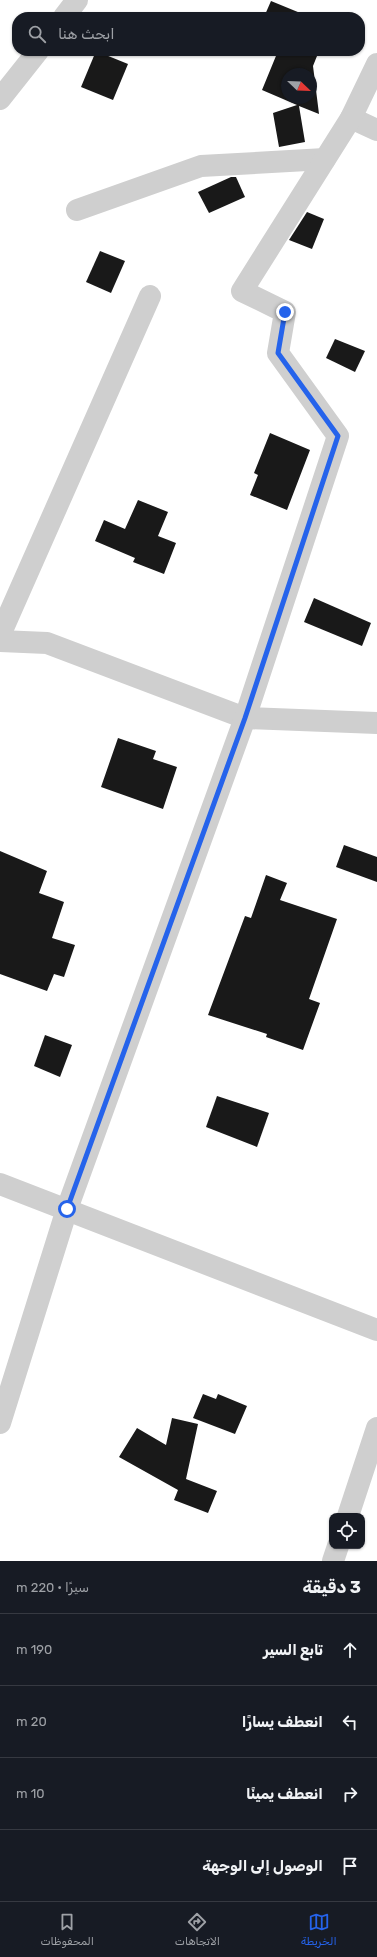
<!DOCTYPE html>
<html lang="ar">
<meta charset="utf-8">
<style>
:root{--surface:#171b24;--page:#242831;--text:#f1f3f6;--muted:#9ea1a6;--line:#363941;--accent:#2563eb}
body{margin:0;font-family:Rubik,Vazirmatn,sans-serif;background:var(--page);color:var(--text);direction:rtl}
.controls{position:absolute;right:12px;bottom:12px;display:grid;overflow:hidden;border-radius:8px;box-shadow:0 1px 3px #0004}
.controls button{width:36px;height:36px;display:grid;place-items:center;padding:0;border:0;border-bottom:1px solid var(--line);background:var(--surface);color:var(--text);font:20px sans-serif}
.compass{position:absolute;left:281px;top:68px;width:36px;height:36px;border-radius:50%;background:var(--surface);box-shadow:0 1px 3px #0004;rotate:113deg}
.stop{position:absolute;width:12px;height:12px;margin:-9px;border:3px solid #2563eb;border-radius:50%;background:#fff}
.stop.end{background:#2563eb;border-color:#fff;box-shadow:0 1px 4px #0008}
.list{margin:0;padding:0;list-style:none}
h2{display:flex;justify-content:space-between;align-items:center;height:52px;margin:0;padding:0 16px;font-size:17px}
h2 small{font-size:13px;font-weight:400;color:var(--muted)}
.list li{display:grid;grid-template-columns:26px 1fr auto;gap:12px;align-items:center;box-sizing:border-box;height:72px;padding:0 16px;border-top:1px solid var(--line)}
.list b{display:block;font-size:15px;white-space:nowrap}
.list em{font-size:13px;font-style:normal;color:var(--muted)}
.icon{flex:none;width:22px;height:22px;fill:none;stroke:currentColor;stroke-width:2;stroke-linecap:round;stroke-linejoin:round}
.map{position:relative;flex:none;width:377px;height:1561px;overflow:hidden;direction:ltr}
.search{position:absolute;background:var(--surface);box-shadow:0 1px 3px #0004;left:12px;right:12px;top:12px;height:44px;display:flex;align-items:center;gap:10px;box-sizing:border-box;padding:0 14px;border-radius:16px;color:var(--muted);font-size:15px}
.sheet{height:340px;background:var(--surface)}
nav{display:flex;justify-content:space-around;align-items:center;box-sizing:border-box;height:56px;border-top:1px solid var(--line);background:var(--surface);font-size:11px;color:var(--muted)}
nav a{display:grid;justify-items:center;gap:2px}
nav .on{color:var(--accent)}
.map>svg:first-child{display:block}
</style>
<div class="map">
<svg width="377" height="1561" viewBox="0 0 377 1561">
<rect width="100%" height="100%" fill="#fff"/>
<g fill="#191919" fill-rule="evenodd">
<path d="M271 1 310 17H264Z"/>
<path d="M96 51 128 64 113 100 81 87Z"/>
<path d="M278 51H319L313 66 319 114 299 106 305 142 279 147 273 113 297 105 262 90ZM287 74H311V98H287Z"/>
<path d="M231 177H236L245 197 209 213 198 192Z"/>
<path d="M307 212 324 219 312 249 289 240Z"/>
<path d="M100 251 125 261 111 293 86 282Z"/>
<path d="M335 339 365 351 355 372 326 358Z"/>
<path d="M270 433 310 450 287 510 250 495 258 475 254 473Z"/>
<path d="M138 500 168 512 158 536 176 543 164 574 133 562 135 558 95 541 104 520 125 529Z"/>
<path d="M314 598 371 623 362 646 304 622Z"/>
<path d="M118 738 156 751 153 759 177 767 163 809 101 787Z"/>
<path d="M344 845 377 857V882L336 867Z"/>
<path d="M0 851 47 871 39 893 64 902 52 938 75 945 64 977 54 974 47 991 0 974Z"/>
<path d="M266 875 287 883 280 900 337 919 309 999 320 1003 303 1050 266 1037 267 1034 208 1015 245 916 251 918Z"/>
<path d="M45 1035 72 1045 60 1077 34 1066Z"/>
<path d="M217 1096 269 1113 257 1147 206 1127Z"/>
<path d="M203 1394 216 1399 218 1394 247 1406 235 1434 193 1418Z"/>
<path d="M172 1418 198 1424 186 1479 217 1491 208 1513 174 1500 178 1490 119 1457 137 1428 166 1445Z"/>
</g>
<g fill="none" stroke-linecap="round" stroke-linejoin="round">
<g stroke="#cfcfcf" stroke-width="22">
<path d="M64 17 77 0"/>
<path d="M0 99 38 51"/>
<path d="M351 118 377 130"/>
<path d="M77 210 201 166 325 159"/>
<path d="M0 635 150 296"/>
<path d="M0 641 47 643 245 718 377 723"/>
<path d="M0 1184 377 1330"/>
<path d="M0 1423 67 1209 245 718 338 436 278 353 285 312 242 291 351 118 377 64"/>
<path d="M348 1516 377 1428"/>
<path d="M333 1561 338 1546"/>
</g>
</g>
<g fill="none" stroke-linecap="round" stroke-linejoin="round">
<path stroke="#2563eb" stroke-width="5" d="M67 1209 245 718 338 436 278 353 285 312"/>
</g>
</svg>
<div class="controls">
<button><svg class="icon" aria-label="locate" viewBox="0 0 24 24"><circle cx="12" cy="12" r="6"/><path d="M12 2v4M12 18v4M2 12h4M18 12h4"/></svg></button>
</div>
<svg class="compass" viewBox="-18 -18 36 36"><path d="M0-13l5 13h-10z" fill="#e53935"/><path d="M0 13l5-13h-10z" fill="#9ea1a6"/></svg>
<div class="stop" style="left:67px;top:1209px"></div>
<div class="stop end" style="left:285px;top:312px"></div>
<div class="search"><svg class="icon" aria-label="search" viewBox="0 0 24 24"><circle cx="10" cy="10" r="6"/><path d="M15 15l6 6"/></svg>ابحث هنا</div>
</div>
<section class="sheet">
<h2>3 دقيقة<small>سيرًا · 220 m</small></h2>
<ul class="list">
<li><svg class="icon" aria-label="ahead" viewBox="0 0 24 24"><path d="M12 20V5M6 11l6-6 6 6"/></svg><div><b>تابع السير</b></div><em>190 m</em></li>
<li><svg class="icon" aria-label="left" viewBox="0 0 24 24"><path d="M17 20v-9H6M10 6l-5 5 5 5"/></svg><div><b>انعطف يسارًا</b></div><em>20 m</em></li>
<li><svg class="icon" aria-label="right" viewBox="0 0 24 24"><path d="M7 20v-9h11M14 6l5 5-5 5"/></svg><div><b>انعطف يمينًا</b></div><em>10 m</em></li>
<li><svg class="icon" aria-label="arrive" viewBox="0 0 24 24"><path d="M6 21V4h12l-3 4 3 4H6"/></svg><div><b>الوصول إلى الوجهة</b></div></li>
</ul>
</section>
<nav>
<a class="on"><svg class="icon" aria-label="map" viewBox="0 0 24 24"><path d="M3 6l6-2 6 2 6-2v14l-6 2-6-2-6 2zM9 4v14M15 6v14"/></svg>الخريطة</a>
<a><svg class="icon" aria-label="directions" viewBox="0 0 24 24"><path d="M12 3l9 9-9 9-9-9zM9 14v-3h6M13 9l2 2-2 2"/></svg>الاتجاهات</a>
<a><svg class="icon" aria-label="saved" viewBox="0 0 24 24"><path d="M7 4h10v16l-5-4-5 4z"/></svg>المحفوظات</a>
</nav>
